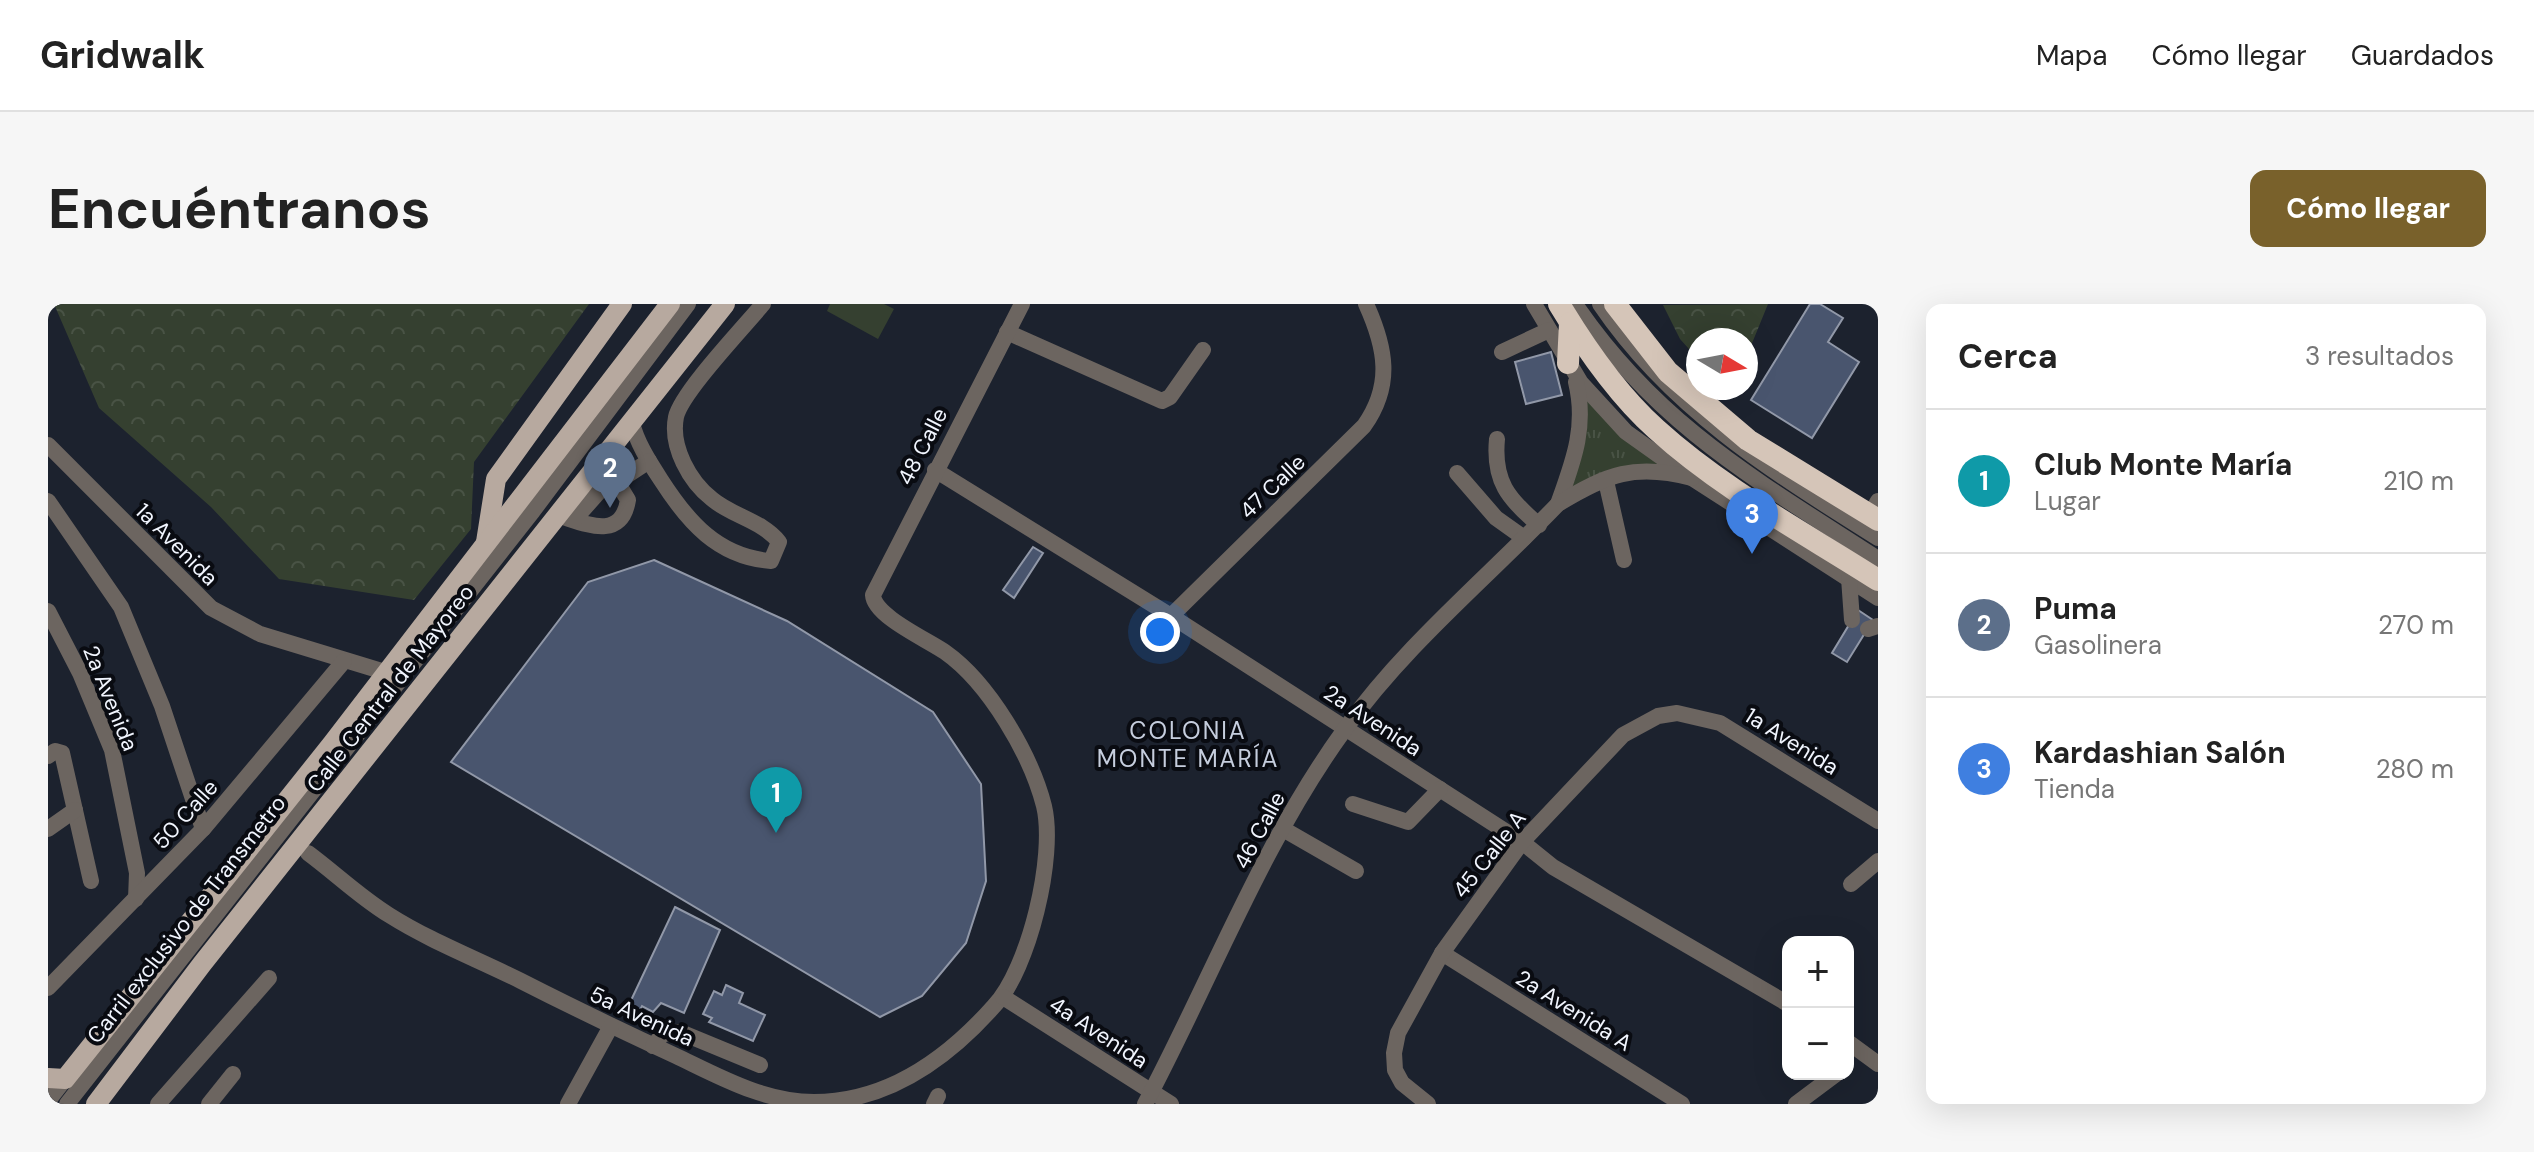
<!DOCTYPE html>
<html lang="es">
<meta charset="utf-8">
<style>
:root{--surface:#fff;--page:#f6f6f6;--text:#222;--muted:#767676;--line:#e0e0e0;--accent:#79612b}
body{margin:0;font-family:"DM Sans",sans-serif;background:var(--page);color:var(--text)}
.controls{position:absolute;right:24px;bottom:24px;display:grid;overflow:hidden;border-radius:16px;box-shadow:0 8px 32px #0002}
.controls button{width:72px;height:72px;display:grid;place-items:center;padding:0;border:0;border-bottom:2px solid var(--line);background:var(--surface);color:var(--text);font:40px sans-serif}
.compass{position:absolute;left:1638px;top:24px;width:72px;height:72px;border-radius:50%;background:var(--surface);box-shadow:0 8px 32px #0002;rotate:100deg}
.you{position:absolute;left:1112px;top:328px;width:28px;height:28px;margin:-20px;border:6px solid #fff;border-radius:50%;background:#1a73e8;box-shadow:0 0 0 12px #1a73e833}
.badge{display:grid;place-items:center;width:52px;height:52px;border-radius:50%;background:var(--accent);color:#fff;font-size:26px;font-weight:700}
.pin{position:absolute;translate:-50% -66px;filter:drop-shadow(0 2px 4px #0008)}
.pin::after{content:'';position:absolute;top:42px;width:28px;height:24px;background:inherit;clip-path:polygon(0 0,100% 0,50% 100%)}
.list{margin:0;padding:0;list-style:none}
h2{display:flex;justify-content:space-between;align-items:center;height:104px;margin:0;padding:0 32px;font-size:34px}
h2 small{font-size:26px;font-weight:400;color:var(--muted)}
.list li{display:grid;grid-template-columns:52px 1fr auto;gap:24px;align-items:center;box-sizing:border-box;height:144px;padding:0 32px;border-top:2px solid var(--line)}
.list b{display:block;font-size:30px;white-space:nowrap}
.list p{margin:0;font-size:26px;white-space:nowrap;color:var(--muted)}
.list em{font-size:26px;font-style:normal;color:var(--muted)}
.map{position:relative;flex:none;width:1830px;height:800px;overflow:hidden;border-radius:16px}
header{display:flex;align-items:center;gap:48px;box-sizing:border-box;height:112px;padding:0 40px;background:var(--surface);border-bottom:2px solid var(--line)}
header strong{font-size:38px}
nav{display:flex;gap:44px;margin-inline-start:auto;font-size:28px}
.intro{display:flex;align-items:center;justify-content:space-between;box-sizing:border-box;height:192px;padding:0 48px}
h1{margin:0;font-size:56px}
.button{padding:20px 36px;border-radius:16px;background:var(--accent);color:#fff;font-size:28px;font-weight:700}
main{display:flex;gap:48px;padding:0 48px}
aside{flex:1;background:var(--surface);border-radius:16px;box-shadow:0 8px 32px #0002}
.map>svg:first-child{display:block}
</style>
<header>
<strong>Gridwalk</strong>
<nav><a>Mapa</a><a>Cómo llegar</a><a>Guardados</a></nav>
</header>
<div class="intro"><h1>Encuéntranos</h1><a class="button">Cómo llegar</a></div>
<main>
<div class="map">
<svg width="1830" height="800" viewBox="0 0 1830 800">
<defs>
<pattern id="forest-crowns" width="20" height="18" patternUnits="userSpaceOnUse" patternTransform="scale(2)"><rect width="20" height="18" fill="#354030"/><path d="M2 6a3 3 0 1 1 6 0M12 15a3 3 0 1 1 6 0" fill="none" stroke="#495345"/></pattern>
<pattern id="park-tufts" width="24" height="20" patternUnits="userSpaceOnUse" patternTransform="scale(2)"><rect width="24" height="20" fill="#354030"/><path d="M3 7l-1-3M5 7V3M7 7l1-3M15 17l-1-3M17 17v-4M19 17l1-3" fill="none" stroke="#495345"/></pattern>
</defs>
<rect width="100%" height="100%" fill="#1c222e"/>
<path fill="#354030" d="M782 0H836L846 5 830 35 779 7Z"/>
<g fill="url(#forest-crowns)">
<path d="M6 0H541L426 158 423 225 366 296 231 275 163 203 51 104Z"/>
<path d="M1720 0 1698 54V36H1650V55L1632 35 1615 1Z"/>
</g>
<path fill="url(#park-tufts)" d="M1535 92 1616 163 1510 200Z"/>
<g fill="#49556e" stroke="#9198a8" stroke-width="2">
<path d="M1762 0H1772L1795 14 1780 38 1811 58 1764 134 1703 96Z"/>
<path d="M1503 48 1514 91 1478 100 1467 58Z"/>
<path d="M985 243 995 249 966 294 955 286Z"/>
<path d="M606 256 739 317 885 408 933 480 938 577 918 639 874 692 832 713 403 458 540 278Z"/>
<path d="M1810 306 1825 316 1799 358 1784 349Z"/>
<path d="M627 603 672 626 636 709 613 699 605 708 594 702 588 714 578 707Z"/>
<path d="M678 681 695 689 691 699 717 711 705 737 661 718 664 714 655 710 666 687 674 691Z"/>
</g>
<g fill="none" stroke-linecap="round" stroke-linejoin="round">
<g stroke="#6c6560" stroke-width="16">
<path d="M1486 0 1533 79 1578 128 1630 165 1830 294"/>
<path d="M1527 0C1610 122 1710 177 1830 255"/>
<path d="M1552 0C1623 105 1725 168 1830 234"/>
<path d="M959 28 1114 97 1122 93 1155 46"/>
<path d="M1454 48 1501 26"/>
<path d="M583 116C589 139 600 156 613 176 640 218 670 253 723 257L731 238C715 217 684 212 664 195 642 178 622 143 628 113 633 89 696 23 715 0"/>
<path d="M1449 135C1445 177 1460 195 1491 221"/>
<path d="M0 141 163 304 212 330 340 369"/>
<path d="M887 166 1123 312 1474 538 1505 563 1740 700"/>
<path d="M1409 169 1448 214 1476 234"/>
<path d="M1558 177 1576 256"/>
<path d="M569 178 601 157"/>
<path d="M0 197 73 303 114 402 155 525"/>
<path d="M1510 200C1525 158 1539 123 1528 78"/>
<path d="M509 211C536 219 573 238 580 196L554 153"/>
<path d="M1822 211 1830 197"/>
<path d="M526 216 565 172"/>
<path d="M1801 274 1804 316"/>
<path d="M0 307 32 369 64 446 89 569 88 595"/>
<path d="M1123 312 1316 122C1345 81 1338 44 1318 0"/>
<path d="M1820 325 1830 322"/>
<path d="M0 452 7 447 14 449 43 577"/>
<path d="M1305 500 1360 518 1392 485"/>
<path d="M0 525 27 506"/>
<path d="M1235 525 1308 567"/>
<path d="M260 549C287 569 313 594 341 611 382 637 429 655 473 677 524 703 576 728 628 752 672 773 716 798 766 798 840 798 899 755 946 702 981 665 1008 552 996 502 983 451 941 379 897 348 880 336 826 312 825 291L974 0"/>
<path d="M1803 580 1830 557"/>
<path d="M1394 649 1634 800"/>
<path d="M0 684 155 525 296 357"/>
<path d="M955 693 1123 800"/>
<path d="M1800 738 1830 760"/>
<path d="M605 742 615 730 632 728 712 761"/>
<path d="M0 797 17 775"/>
<path d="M19 800 485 207 640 0"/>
<path d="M110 800 221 674"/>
<path d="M161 800 185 770"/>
<path d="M520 800 563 722"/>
<path d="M886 800 890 792"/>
<path d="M1097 800C1163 676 1214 539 1297 425 1357 341 1439 274 1510 200 1559 170 1587 159 1644 174"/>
<path d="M1380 800 1354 779 1347 766 1346 749 1350 729 1394 649 1474 538 1575 431 1610 412 1629 409 1672 419 1830 517"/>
<path d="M1748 800 1788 770"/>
</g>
<g stroke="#b7a99f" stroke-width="20">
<path d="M438 238 448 175 574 0"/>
<path d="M0 774 17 775 284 440 622 0"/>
<path d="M48 800 154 660 677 0"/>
</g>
<g stroke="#d5c5b8" stroke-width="22">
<path d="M1511 0C1538 45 1569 90 1608 125 1674 185 1755 228 1830 276"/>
<path d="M1567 0 1620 68 1700 136 1830 216"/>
<path d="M1520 59 1522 19"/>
</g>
</g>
<g text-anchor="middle" stroke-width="8" stroke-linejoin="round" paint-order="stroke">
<g font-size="22" fill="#f1f5fe" stroke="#090b11">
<text transform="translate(874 142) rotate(-63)" y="8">48 Calle</text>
<text transform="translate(1224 182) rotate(-44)" y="8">47 Calle</text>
<text transform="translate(129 240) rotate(45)" y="8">1a Avenida</text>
<text transform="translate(342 384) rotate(-52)" y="8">Calle Central de Mayoreo</text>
<text transform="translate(63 394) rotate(68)" y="8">2a Avenida</text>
<text transform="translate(1325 416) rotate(33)" y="8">2a Avenida</text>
<text transform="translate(1744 437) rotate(32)" y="8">1a Avenida</text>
<text transform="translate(137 510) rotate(-48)" y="8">50 Calle</text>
<text transform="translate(1211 526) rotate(-62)" y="8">46 Calle</text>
<text transform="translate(1441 550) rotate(-52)" y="8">45 Calle A</text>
<text transform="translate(138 615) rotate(-52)" y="8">Carril exclusivo de Transmetro</text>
<text transform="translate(1526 706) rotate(32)" y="8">2a Avenida A</text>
<text transform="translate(594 712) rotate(25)" y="8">5a Avenida</text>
<text transform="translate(1051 728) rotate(33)" y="8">4a Avenida</text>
</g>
<g font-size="24" letter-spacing="2" fill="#c6cede" stroke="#090b11">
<text x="1140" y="435">COLONIA<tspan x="1140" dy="28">MONTE MARÍA</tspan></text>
</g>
</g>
</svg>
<div class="controls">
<button>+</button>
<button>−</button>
</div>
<svg class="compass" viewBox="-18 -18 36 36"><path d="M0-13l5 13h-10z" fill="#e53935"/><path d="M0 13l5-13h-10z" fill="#767676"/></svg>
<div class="you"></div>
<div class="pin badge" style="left:728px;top:529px;background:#0f9aa8">1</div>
<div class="pin badge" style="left:562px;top:204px;background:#5c6f8a">2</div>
<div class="pin badge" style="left:1704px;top:250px;background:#3f7fe0">3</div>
</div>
<aside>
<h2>Cerca<small>3 resultados</small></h2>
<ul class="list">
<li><span class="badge" style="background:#0f9aa8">1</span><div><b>Club Monte María</b><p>Lugar</p></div><em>210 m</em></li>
<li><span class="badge" style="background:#5c6f8a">2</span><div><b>Puma</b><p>Gasolinera</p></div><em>270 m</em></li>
<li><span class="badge" style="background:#3f7fe0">3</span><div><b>Kardashian Salón</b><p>Tienda</p></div><em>280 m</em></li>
</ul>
</aside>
</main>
